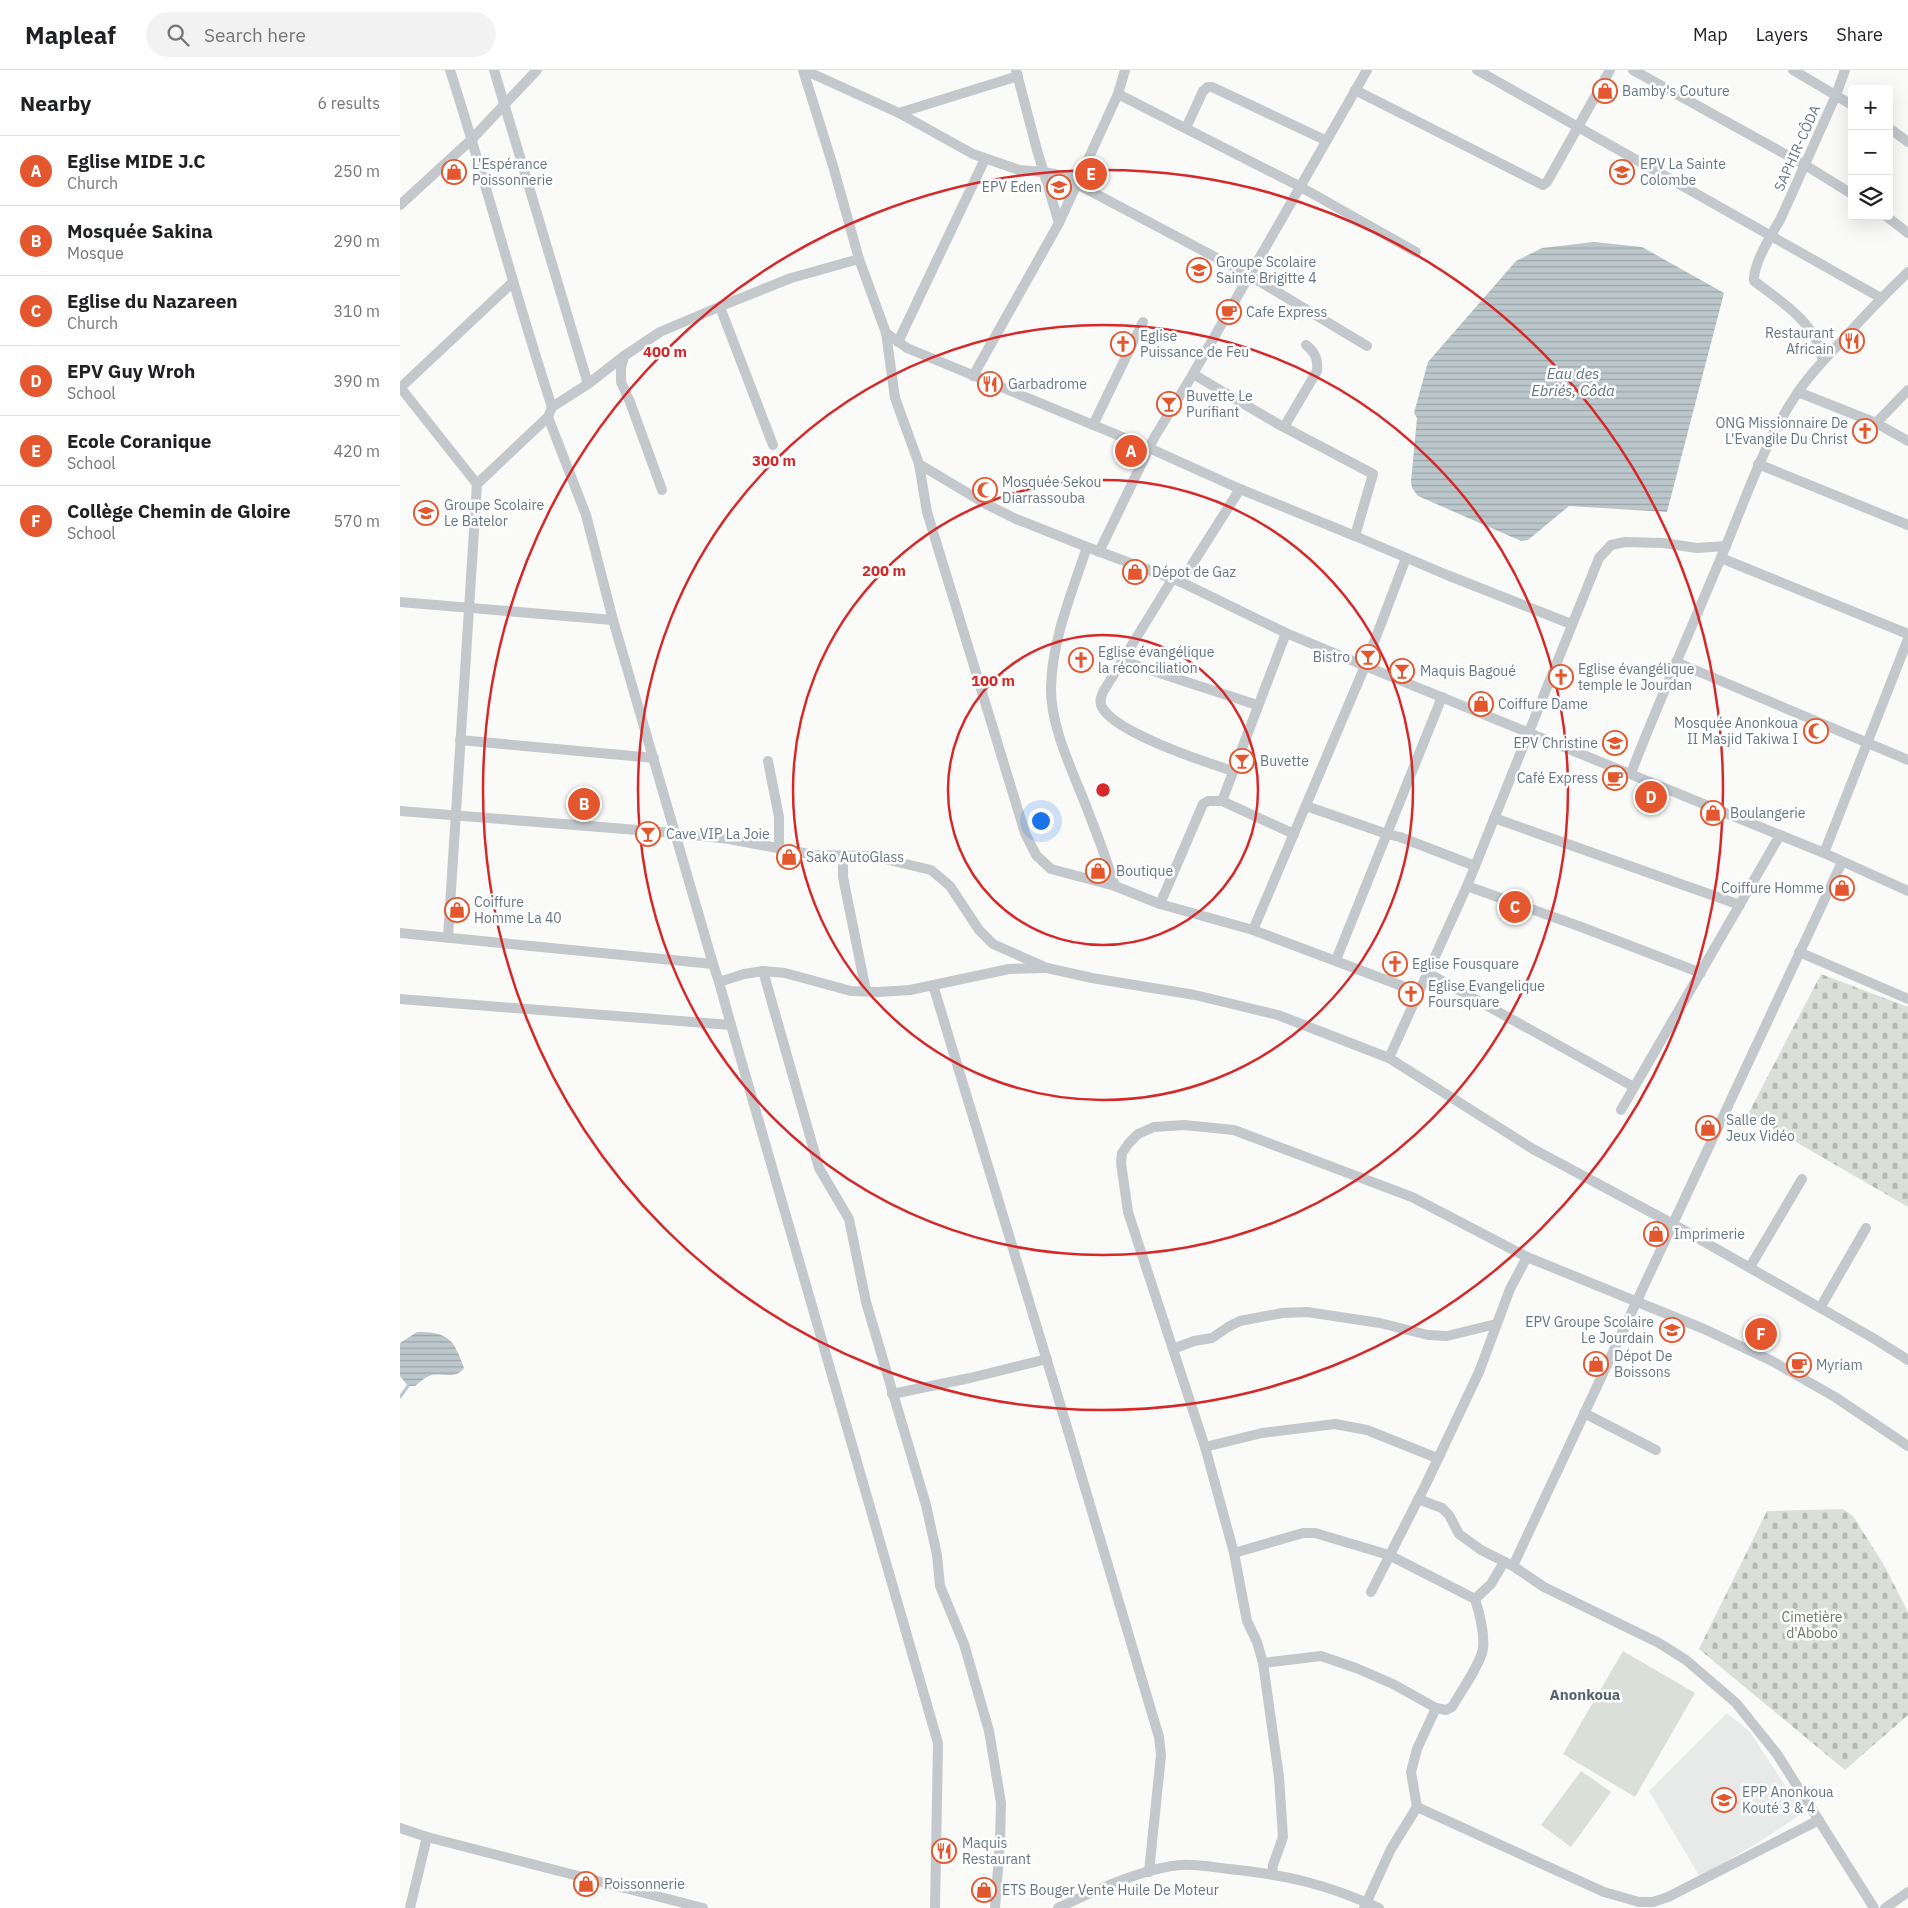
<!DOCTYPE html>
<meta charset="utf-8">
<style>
:root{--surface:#fff;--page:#f2f2f2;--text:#202124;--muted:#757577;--line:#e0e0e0;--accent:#e4572e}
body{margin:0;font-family:"IBM Plex Sans",sans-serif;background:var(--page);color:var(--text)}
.controls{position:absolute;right:15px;top:15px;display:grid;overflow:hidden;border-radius:5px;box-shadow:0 5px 20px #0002}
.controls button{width:45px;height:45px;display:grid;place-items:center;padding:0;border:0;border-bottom:1px solid var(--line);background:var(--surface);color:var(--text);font:25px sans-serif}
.you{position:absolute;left:640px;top:750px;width:18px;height:18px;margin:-12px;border:4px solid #fff;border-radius:50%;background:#1a73e8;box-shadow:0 0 0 8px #1a73e833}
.badge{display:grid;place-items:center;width:32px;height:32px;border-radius:50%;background:var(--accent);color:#fff;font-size:16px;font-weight:700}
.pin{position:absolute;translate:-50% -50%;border:2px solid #fff;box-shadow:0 1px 5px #0006}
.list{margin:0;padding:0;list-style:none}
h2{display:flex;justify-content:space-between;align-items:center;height:65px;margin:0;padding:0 20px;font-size:21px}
h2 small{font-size:16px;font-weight:400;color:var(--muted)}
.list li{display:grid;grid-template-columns:32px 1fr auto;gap:15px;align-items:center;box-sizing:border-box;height:70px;padding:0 20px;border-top:1px solid var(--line)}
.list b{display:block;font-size:19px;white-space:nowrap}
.list p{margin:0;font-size:16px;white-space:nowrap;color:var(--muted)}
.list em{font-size:16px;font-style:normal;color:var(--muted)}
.icon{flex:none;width:28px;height:28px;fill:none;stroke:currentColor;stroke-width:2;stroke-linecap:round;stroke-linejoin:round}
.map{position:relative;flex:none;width:1508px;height:1838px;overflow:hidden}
header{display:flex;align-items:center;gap:30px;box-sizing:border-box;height:70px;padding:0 25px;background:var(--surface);border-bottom:1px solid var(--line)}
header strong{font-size:24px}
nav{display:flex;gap:28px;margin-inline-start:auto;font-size:18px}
.search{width:350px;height:45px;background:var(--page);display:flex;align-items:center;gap:12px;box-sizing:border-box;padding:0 18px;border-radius:28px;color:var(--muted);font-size:19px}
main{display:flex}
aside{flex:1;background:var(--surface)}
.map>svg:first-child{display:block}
</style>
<header>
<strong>Mapleaf</strong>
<div class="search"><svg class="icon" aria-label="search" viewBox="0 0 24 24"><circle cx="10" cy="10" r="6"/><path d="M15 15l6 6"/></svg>Search here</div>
<nav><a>Map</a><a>Layers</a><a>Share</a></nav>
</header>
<main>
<aside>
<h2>Nearby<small>6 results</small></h2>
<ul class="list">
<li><span class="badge">A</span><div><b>Eglise MIDE J.C</b><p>Church</p></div><em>250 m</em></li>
<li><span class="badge">B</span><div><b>Mosquée Sakina</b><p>Mosque</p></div><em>290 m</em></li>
<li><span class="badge">C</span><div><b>Eglise du Nazareen</b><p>Church</p></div><em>310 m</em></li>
<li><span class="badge">D</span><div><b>EPV Guy Wroh</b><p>School</p></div><em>390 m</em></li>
<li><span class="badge">E</span><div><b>Ecole Coranique</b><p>School</p></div><em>420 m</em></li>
<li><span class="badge">F</span><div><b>Collège Chemin de Gloire</b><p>School</p></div><em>570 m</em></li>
</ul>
</aside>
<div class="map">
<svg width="1508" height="1838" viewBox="0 0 1508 1838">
<defs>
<pattern id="cemetery-stones" width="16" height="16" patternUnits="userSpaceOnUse" patternTransform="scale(1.25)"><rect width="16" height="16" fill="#dadfd7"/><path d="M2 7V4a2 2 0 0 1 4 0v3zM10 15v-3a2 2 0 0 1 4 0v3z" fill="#b4b9b4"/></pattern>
<pattern id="water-rules" width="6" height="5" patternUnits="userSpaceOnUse" patternTransform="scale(1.25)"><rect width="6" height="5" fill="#bbc7cb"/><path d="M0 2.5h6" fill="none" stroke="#9ca6aa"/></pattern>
</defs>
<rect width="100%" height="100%" fill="#fafaf8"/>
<path fill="#e8e9e9" d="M1327 1643 1350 1662 1403 1743 1362 1770 1300 1807 1249 1721Z"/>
<g fill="url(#cemetery-stones)">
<path d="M1421 904 1508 937V1137L1348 1044Z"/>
<path d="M1443 1439 1453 1446 1484 1495 1508 1542V1645L1445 1700 1299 1579 1367 1441Z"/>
</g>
<g fill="#dadfd7">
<path d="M1223 1581 1295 1623 1235 1727 1163 1684Z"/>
<path d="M1181 1701 1211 1722 1171 1777 1141 1755Z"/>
</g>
<g fill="url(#water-rules)">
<path d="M1194 172 1242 177 1324 223 1267 442 1169 436 1128 470 1121 471 1018 426 1012 418 1011 412 1017 348 1014 343 1028 292 1116 191 1142 178Z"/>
<path d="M17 1262C48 1262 54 1269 64 1298 55 1311 40 1301 29 1306 24 1308 19 1313 15 1316H8L0 1306V1273Z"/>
</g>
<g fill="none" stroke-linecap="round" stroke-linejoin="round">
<path stroke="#bbc7cb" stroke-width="3" d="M0 1327 8 1316"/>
<g stroke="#c3c8cc" stroke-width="10">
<path d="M50 0C86 112 115 225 152 337"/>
<path d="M94 0 188 314"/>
<path d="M403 0 433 96 459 189"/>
<path d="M404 0 499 43 573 84 619 100 644 102 679 109"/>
<path d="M616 0 637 80 659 153"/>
<path d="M1077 0 1481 228"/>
<path d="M1233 0 1405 95 1452 124"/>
<path d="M1393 0 1452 35"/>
<path d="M955 20 1143 115 1147 112 1210 0"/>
<path d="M718 24 899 116 1016 182"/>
<path d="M499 43 618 6"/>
<path d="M786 58 803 21 808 17H812L925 70"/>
<path d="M1489 58 1508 72"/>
<path d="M677 114 849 205 967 276"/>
<path d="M0 135 72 69 137 0"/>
<path d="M1486 146 1508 163"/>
<path d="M320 237 373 375"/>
<path d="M486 263 495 328 519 394 586 434 616 449 687 477 781 512 886 563 965 596 1424 783 1508 821"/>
<path d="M498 272 585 89"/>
<path d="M1423 291C1421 284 1419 275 1415 268 1404 246 1374 226 1354 211 1353 193 1372 164 1381 148L1436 25 1445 0"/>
<path d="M573 306 659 153 718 24 725 0"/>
<path d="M0 317 77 414"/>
<path d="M0 318 113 212"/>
<path d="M1398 322 1476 353 1508 371"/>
<path d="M148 347 186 445 213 550 313 894 319 912 331 955 538 1673 535 1838"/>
<path d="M1476 353 1508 320"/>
<path d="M693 355 743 252"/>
<path d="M884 357 917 301C918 290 916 283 906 275"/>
<path d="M519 394 527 442 625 763 636 785 651 799 715 816"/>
<path d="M1358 394 1508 455"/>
<path d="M262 420 230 332 221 312V298L224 286 260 262 326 234 391 208 459 189 486 263 507 278 749 378 840 419 955 466 973 404 878 354 793 304"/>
<path d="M955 466 1047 505 1171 554"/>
<path d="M687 477C672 522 652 570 651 617 650 657 674 704 688 741 698 766 707 791 715 816L760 834 853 860 1018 922"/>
<path d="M699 482 754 368 793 304 967 0"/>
<path d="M1321 488 1508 564"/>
<path d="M773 508 703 622C701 627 699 632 702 637 714 662 805 692 833 701"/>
<path d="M781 512 840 419"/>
<path d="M0 532 213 550"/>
<path d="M723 591 857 635"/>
<path d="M1276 592 1508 690"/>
<path d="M60 670 254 688"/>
<path d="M368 691 379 747V778"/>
<path d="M1231 703C1259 631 1290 561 1320 490 1344 434 1362 376 1396 325 1408 306 1425 289 1440 273 1462 248 1484 225 1508 202"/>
<path d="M822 731 894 764"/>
<path d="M906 736 987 764 1000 767 1075 796"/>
<path d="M0 741 275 763 329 769 414 785 472 786 531 800 550 816 579 860 593 874 647 898 692 908 795 925 878 945 989 988 1133 1079 1273 1154 1473 1268 1508 1290"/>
<path d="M1094 748 1340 835"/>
<path d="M1424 783 1508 569"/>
<path d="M443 785V807L466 921"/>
<path d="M1067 816 1184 858 1301 903"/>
<path d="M760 834 803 734 808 731H822L886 563"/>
<path d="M853 860 965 596 1006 488"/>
<path d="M0 863 313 894"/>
<path d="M48 867 77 414 148 347 152 337 188 314 224 286"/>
<path d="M1399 882 1508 929"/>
<path d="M936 890 1042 627"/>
<path d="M363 901 419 1098 449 1149 466 1232 526 1435 537 1485 540 1516 564 1574 589 1661 601 1733 600 1773 595 1838"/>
<path d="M1028 903 1234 1017"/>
<path d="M319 912 344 904 363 901 385 903 451 921 479 922 510 920 609 899 646 898"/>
<path d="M533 915 655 1317 759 1667 761 1685 749 1802"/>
<path d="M0 929 331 955"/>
<path d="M989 988 1067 816 1199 488 1211 475 1225 472 1263 473 1297 478 1326 476"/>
<path d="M1221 1040 1380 765"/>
<path d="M1350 1197 1402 1109"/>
<path d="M1420 1238 1466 1158"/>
<path d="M773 1279 794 1271 812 1268 828 1257 840 1251 882 1243 907 1242 980 1253 1028 1265 1047 1266 1096 1254"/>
<path d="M492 1324 570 1308 647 1289"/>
<path d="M1184 1343 1256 1380"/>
<path d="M805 1377 862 1363 935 1354 967 1360 1037 1388"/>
<path d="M1018 1429 1042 1438 1049 1445 1059 1464 1081 1480 1113 1496 1144 1517 1259 1573 1286 1590 1336 1633 1377 1684 1474 1838"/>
<path d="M834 1483 847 1551 857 1572 863 1593 879 1707 883 1767 873 1795 872 1804"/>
<path d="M1113 1496 1442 792"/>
<path d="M971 1522 1025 1416 1079 1302 1110 1219 1127 1187"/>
<path d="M1075 1529 1091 1514 1104 1492"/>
<path d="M863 1593 921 1586 956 1598 993 1614 1036 1638 1046 1640 1052 1637C1060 1623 1080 1595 1083 1579 1085 1563 1080 1545 1075 1529L989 1485 915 1463H903L834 1483 805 1377 728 1142 721 1093 722 1083 729 1073 738 1064 754 1057 784 1055 834 1060 1012 1127 1127 1187 1304 1259 1372 1291 1435 1327 1508 1376"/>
<path d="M1017 1737 1204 1822 1239 1832H1253L1268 1827 1419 1750"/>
<path d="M0 1758 27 1767 303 1838"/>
<path d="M10 1838 27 1767"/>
<path d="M658 1838C691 1822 743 1798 780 1795 796 1794 813 1797 829 1799 887 1805 926 1814 979 1838"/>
<path d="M964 1838 991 1779 1017 1737 1011 1702 1017 1679 1036 1638"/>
<path d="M1485 1838 1508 1822"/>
</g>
</g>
<g fill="none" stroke="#d62828" stroke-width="2.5">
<circle cx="703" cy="720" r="155"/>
<circle cx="703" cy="720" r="310"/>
<circle cx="703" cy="720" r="465"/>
<circle cx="703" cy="720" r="620"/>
</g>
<defs>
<symbol id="shop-ring" viewBox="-11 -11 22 22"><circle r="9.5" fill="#fff" stroke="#e4572e" stroke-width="1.5"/><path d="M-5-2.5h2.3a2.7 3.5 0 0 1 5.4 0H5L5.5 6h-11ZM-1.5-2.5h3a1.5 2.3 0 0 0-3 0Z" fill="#e4572e"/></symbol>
<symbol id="school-ring" viewBox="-11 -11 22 22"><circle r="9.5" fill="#fff" stroke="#e4572e" stroke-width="1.5"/><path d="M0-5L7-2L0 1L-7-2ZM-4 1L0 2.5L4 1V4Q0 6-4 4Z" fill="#e4572e"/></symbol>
<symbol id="cafe-ring" viewBox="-11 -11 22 22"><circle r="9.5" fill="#fff" stroke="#e4572e" stroke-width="1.5"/><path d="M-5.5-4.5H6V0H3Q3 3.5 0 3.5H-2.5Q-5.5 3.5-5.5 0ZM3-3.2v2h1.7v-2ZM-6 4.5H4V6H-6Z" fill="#e4572e"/></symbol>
<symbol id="restaurant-ring" viewBox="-11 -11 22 22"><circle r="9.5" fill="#fff" stroke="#e4572e" stroke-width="1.5"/><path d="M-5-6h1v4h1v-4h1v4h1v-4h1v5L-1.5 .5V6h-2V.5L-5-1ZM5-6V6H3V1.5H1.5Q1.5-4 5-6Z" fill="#e4572e"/></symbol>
<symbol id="church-ring" viewBox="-11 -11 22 22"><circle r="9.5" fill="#fff" stroke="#e4572e" stroke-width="1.5"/><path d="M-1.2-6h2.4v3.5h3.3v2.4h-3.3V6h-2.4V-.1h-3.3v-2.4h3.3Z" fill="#e4572e"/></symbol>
<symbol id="bar-ring" viewBox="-11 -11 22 22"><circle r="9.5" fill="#fff" stroke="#e4572e" stroke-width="1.5"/><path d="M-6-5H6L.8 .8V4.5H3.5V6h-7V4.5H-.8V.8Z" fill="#e4572e"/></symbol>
<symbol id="mosque-ring" viewBox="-11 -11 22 22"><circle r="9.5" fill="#fff" stroke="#e4572e" stroke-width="1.5"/><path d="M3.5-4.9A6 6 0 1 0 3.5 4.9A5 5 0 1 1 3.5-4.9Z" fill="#e4572e"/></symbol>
</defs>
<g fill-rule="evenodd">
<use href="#shop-ring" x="1191" y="7" width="28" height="28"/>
<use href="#shop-ring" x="40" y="88" width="28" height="28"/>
<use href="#school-ring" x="1208" y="88" width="28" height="28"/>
<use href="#school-ring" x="645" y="103" width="28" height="28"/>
<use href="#school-ring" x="785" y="186" width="28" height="28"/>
<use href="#cafe-ring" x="815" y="228" width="28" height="28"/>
<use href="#restaurant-ring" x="1438" y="257" width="28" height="28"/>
<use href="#church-ring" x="709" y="260" width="28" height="28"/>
<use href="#restaurant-ring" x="576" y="300" width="28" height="28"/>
<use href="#bar-ring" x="755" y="320" width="28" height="28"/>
<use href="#church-ring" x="1451" y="347" width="28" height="28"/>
<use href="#mosque-ring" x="571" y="406" width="28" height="28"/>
<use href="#school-ring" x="12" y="429" width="28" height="28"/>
<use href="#shop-ring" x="721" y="488" width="28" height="28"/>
<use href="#bar-ring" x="954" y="573" width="28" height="28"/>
<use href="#church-ring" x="667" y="576" width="28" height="28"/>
<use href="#bar-ring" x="988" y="587" width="28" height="28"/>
<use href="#church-ring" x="1147" y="593" width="28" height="28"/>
<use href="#shop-ring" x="1067" y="620" width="28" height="28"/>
<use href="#mosque-ring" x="1402" y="647" width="28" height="28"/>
<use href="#school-ring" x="1201" y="659" width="28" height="28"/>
<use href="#bar-ring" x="828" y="677" width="28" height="28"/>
<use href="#cafe-ring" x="1201" y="694" width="28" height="28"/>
<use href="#shop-ring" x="1299" y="729" width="28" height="28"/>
<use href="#bar-ring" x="234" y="750" width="28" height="28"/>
<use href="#shop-ring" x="375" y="773" width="28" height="28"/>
<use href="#shop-ring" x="684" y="787" width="28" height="28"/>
<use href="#shop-ring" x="1428" y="804" width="28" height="28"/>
<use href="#shop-ring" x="43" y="826" width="28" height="28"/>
<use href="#church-ring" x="981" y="880" width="28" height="28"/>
<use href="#church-ring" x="997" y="910" width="28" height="28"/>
<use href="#shop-ring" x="1294" y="1044" width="28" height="28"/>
<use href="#shop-ring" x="1242" y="1150" width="28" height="28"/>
<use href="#school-ring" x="1258" y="1246" width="28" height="28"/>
<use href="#shop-ring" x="1182" y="1280" width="28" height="28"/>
<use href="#cafe-ring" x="1385" y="1281" width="28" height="28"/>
<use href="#school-ring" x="1310" y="1716" width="28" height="28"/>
<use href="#restaurant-ring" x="530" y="1767" width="28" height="28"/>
<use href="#shop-ring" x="172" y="1800" width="28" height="28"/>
<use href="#shop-ring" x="570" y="1806" width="28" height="28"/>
</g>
<g text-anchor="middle" stroke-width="5" stroke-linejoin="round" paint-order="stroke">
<g font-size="14" fill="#657683" stroke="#fff" text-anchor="start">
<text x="1222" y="26">Bamby's Couture</text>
<text x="72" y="99">L'Espérance<tspan x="72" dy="16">Poissonnerie</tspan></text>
<text x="1240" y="99">EPV La Sainte<tspan x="1240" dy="16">Colombe</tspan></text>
<text x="642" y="122" text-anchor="end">EPV Eden</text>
<text x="816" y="197">Groupe Scolaire<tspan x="816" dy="16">Sainte Brigitte 4</tspan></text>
<text x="846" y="247">Cafe Express</text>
<text x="1434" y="268" text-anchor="end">Restaurant<tspan x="1434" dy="16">Africain</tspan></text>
<text x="740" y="271">Eglise<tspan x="740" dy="16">Puissance de Feu</tspan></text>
<text x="608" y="319">Garbadrome</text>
<text x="786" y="331">Buvette Le<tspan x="786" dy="16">Purifiant</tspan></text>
<text x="1448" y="358" text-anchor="end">ONG Missionnaire De<tspan x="1448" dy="16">L'Evangile Du Christ</tspan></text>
<text x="602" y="417">Mosquée Sekou<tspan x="602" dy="16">Diarrassouba</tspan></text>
<text x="44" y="440">Groupe Scolaire<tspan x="44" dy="16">Le Batelor</tspan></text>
<text x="752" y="507">Dépot de Gaz</text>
<text x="698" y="587">Eglise évangélique<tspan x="698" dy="16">la réconciliation</tspan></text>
<text x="950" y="592" text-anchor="end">Bistro</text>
<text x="1178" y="604">Eglise évangélique<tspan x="1178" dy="16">temple le Jourdan</tspan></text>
<text x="1020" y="606">Maquis Bagoué</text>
<text x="1098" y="639">Coiffure Dame</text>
<text x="1398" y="658" text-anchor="end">Mosquée Anonkoua<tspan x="1398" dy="16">II Masjid Takiwa I</tspan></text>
<text x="1198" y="678" text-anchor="end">EPV Christine</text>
<text x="860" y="696">Buvette</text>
<text x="1198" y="713" text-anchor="end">Café Express</text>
<text x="1330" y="748">Boulangerie</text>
<text x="266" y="769">Cave VIP La Joie</text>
<text x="406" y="792">Sako AutoGlass</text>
<text x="716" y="806">Boutique</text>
<text x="1424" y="823" text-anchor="end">Coiffure Homme</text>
<text x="74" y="837">Coiffure<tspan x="74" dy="16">Homme La 40</tspan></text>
<text x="1012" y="899">Eglise Fousquare</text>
<text x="1028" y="921">Eglise Evangelique<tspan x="1028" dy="16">Foursquare</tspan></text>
<text x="1326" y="1055">Salle de<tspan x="1326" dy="16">Jeux Vidéo</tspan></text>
<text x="1274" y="1169">Imprimerie</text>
<text x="1254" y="1257" text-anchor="end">EPV Groupe Scolaire<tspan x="1254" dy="16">Le Jourdain</tspan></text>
<text x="1214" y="1291">Dépot De<tspan x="1214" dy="16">Boissons</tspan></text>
<text x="1416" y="1300">Myriam</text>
<text x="1342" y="1727">EPP Anonkoua<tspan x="1342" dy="16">Kouté 3 &amp; 4</tspan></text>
<text x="562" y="1778">Maquis<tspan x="562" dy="16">Restaurant</tspan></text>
<text x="204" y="1819">Poissonnerie</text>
<text x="602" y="1825">ETS Bouger Vente Huile De Moteur</text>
</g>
<g font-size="14" fill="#657683" stroke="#fff">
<text transform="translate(1397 78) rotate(-66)" y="5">SAPHIR-CÔDA</text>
</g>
<g font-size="14" fill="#687a64" stroke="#fff">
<text x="1412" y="1552">Cimetière<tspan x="1412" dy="16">d'Abobo</tspan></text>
</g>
<g font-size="15" font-style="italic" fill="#60757c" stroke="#fff">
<text x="1173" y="309">Eau des<tspan x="1173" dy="17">Ebriés, Côda</tspan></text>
</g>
<g font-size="15" font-weight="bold" fill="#57646e" stroke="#fff">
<text x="1185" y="1630">Anonkoua</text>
</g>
</g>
<circle cx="703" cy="720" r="8" fill="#d62828" stroke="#fff" stroke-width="2.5"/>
<g font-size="15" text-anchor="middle" font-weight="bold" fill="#d62828" stroke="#fff" stroke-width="5" stroke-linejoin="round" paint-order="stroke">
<text x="265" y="287">400 m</text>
<text x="374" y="396">300 m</text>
<text x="484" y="506">200 m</text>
<text x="593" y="616">100 m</text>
</g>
</svg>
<div class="controls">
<button>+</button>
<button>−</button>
<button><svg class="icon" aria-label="layers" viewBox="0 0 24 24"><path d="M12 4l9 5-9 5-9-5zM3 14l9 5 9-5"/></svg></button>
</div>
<div class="you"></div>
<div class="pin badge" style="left:731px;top:381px">A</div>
<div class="pin badge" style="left:184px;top:734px">B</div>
<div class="pin badge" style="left:1115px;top:837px">C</div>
<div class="pin badge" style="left:1251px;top:727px">D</div>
<div class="pin badge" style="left:691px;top:104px">E</div>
<div class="pin badge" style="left:1361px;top:1264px">F</div>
</div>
</main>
